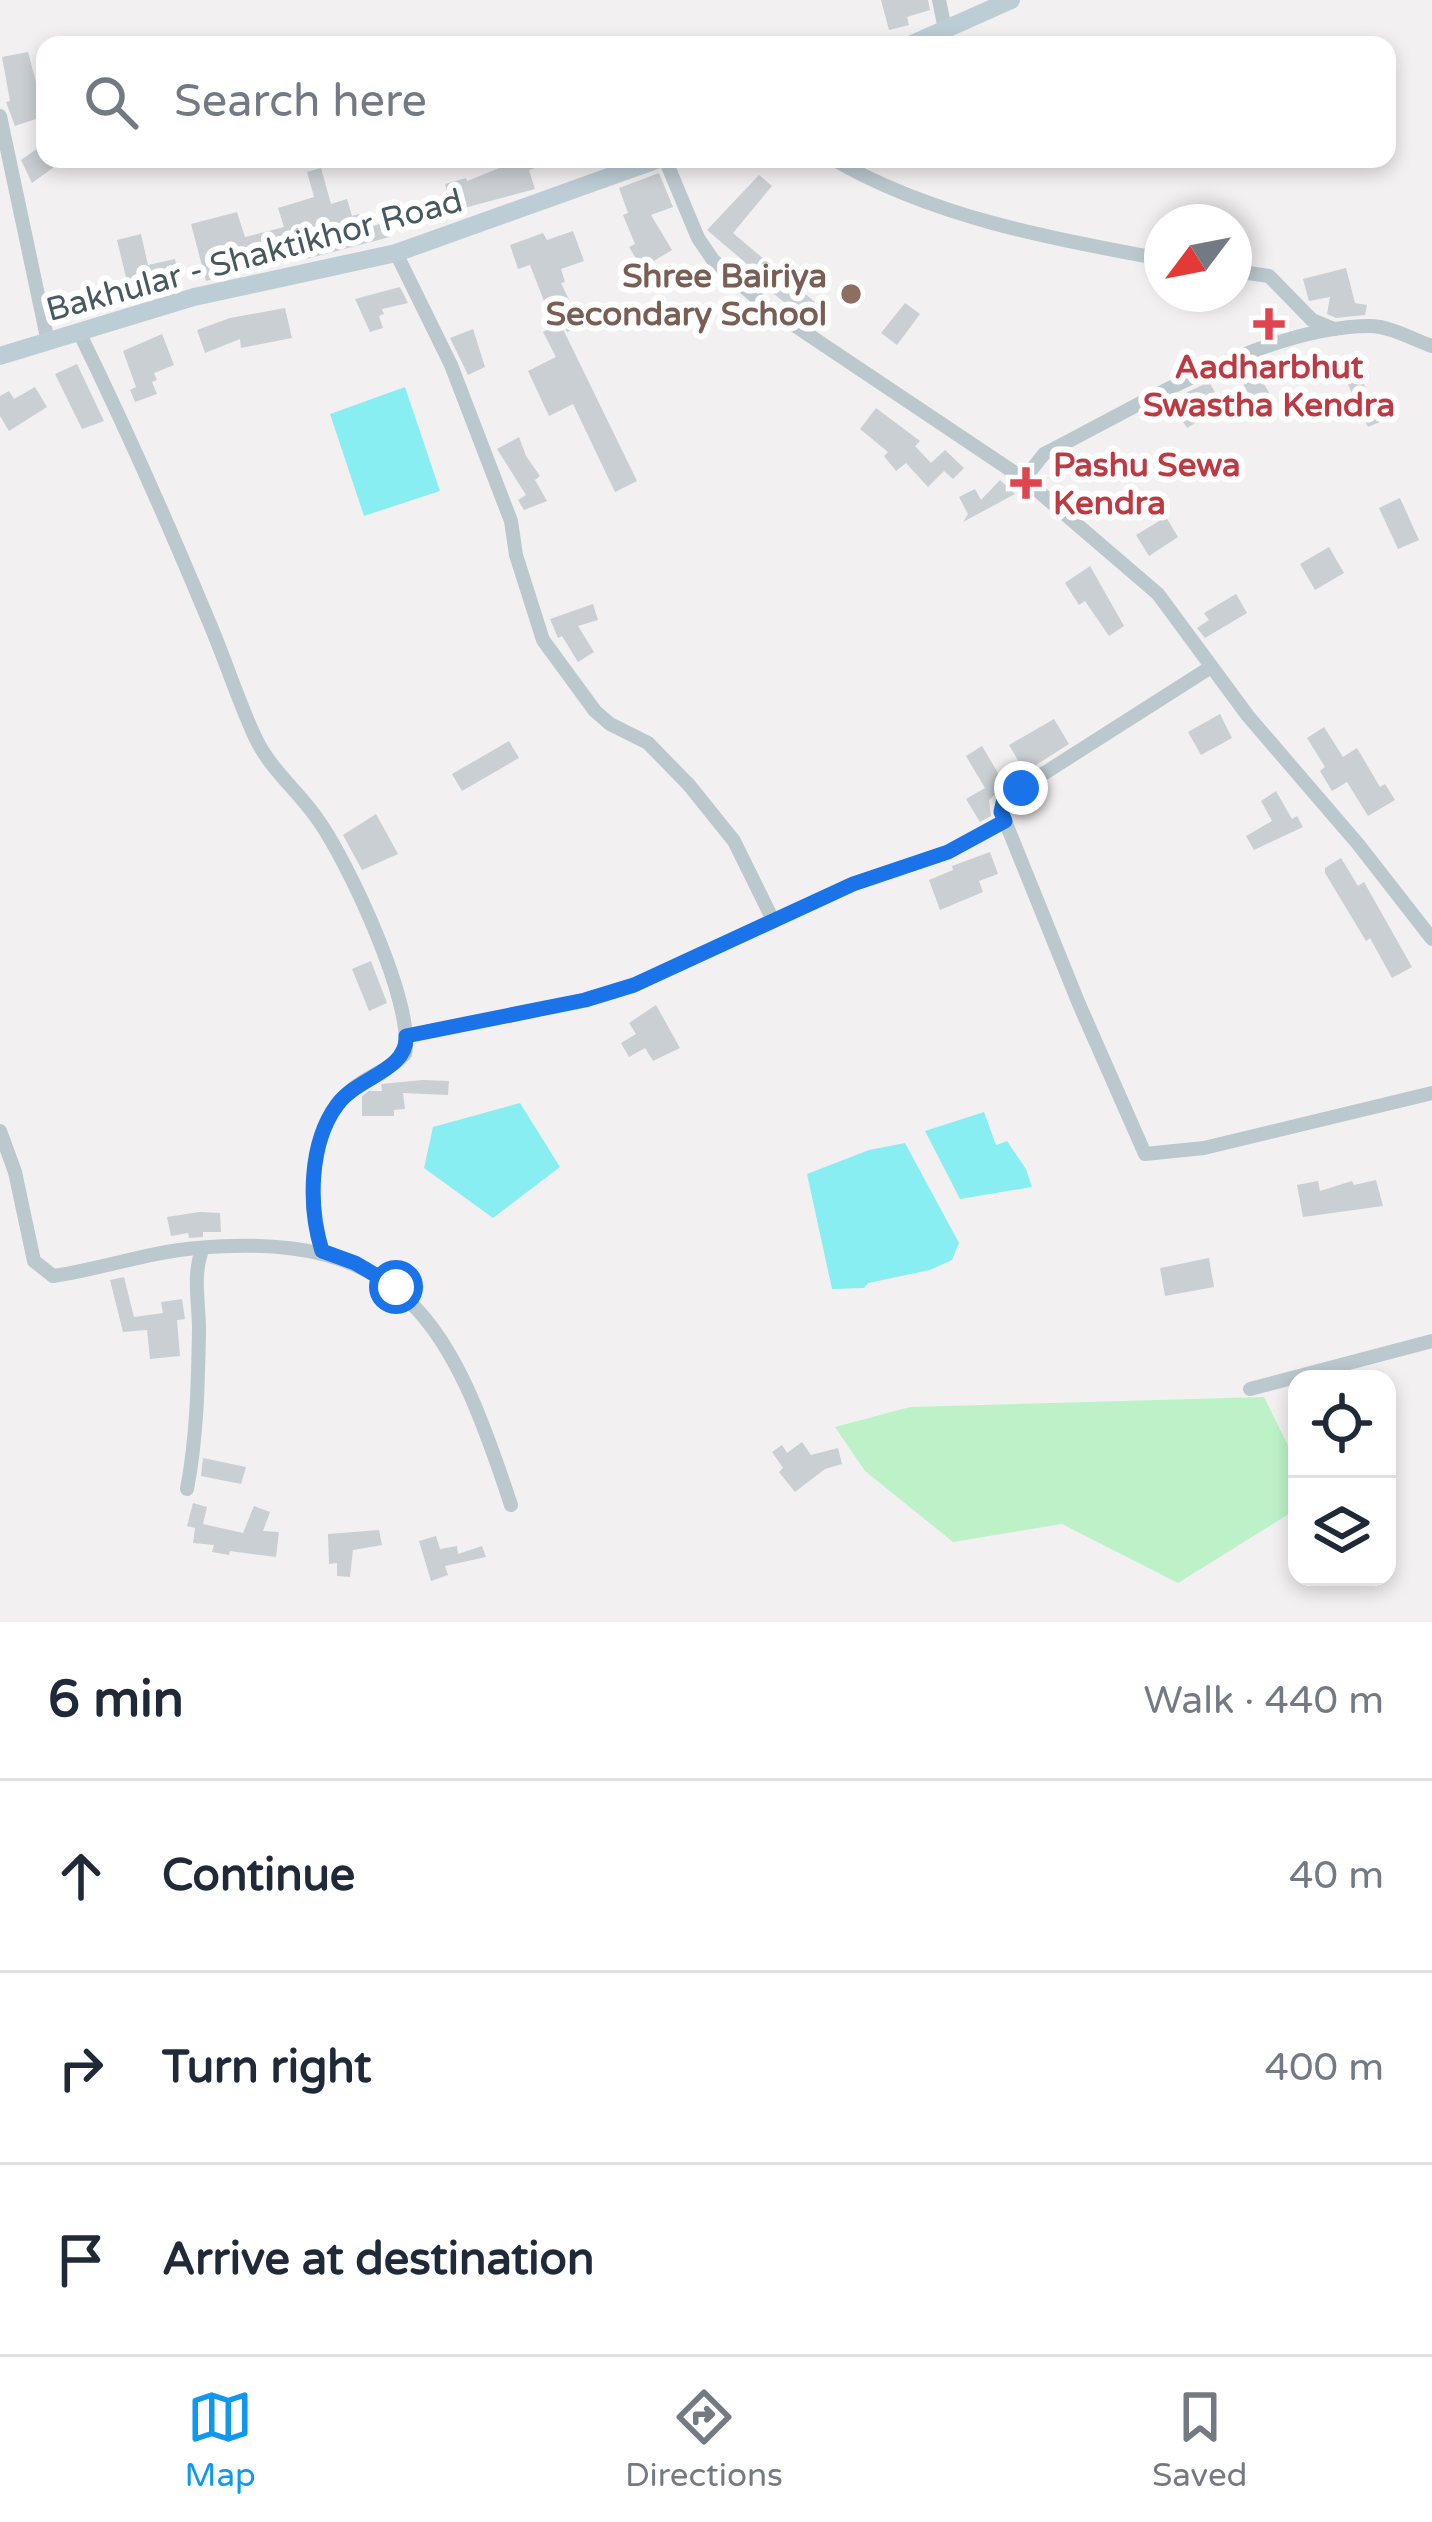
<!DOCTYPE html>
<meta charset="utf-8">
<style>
:root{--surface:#fff;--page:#f6f6f7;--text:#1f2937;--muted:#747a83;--line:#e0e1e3;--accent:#0f98ef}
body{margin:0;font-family:"Varela Round",sans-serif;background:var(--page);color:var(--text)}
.controls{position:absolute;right:36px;bottom:36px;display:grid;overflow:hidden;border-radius:24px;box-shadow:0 6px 18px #0003}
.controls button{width:108px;height:108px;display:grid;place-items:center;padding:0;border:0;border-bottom:3px solid var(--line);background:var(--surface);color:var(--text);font:60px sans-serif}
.compass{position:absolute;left:1144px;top:204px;width:108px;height:108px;border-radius:50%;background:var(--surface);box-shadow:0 6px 18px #0003;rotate:238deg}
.stop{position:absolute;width:36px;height:36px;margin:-27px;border:9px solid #1a73e8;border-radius:50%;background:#fff}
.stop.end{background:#1a73e8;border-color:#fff;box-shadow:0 3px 12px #0008}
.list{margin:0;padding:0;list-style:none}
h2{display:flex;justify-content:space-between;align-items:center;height:156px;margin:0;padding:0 48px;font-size:51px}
h2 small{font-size:39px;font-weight:400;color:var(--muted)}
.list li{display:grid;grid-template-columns:78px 1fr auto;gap:36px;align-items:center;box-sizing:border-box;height:192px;padding:0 48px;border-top:3px solid var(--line)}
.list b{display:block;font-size:45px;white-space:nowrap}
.list em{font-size:39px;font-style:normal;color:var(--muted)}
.icon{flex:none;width:66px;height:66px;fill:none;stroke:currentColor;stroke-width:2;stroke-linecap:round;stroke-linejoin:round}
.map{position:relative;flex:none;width:1432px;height:1622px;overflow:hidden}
.search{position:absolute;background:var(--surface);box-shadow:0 6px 18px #0003;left:36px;right:36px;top:36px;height:132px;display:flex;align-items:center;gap:30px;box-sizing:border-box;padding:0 42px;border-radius:24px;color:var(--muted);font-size:45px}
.sheet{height:732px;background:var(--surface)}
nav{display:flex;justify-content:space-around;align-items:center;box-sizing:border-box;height:168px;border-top:3px solid var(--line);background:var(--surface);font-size:33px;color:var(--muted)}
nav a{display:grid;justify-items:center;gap:6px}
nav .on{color:var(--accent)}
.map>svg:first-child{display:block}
</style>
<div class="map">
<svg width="1432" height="1622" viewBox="0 0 1432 1622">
<rect width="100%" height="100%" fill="#f3f0f1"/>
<path fill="#bdf2c8" d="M1264 1397 1297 1464V1509L1178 1583 1062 1524 953 1542 865 1471 835 1427 910 1407Z"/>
<g fill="#88eef1">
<path d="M405 387 440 491 364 516 330 414Z"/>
<path d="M520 1103 560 1167 493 1218 424 1168 433 1127Z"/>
<path d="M984 1112 996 1145 1007 1141 1026 1169 1032 1187 960 1199 925 1131Z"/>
<path d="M905 1143 959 1243 952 1260 930 1270 868 1283 864 1288 832 1289 807 1174 869 1150Z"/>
</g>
<g fill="#cacfd3">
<path d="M881 0H928L930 10 907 17 909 25 889 30Z"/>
<path d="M28 52 45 116 15 126 6 102 10 101 2 57Z"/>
<path d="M45 143V159H65L32 183 21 160Z"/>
<path d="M522 159H554V162L529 170 535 189 453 211 445 184 466 178 467 181Z"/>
<path d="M321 168 331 204 347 199 352 216 359 214 364 230 384 222 390 237 306 259 303 252 206 281 191 224 237 212 245 237 284 227 278 208 314 197 307 172Z"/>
<path d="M659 173 673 207 651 215 672 250 642 268 629 247 635 244 623 215 628 213 619 188Z"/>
<path d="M759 175 772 186 733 233 816 303 803 318 750 274 754 270 707 230Z"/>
<path d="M573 231 584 261 561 269 565 282 561 283 581 325 567 332 551 299 544 301 530 265 518 269 510 245 543 233 547 240Z"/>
<path d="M141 234 148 265 175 259 182 287 131 298 117 240Z"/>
<path d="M1346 268 1355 303 1367 305 1365 315 1336 318 1327 314 1330 297 1309 301 1303 279Z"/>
<path d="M400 287 408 303 382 309 384 314 379 316 383 328 370 332 355 299Z"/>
<path d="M905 303 920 314 897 345 881 333Z"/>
<path d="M285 308 292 338 241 348 240 339 205 353 197 330 230 318Z"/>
<path d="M560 323 637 481 615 492 573 404 549 416 528 371 556 357 543 332Z"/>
<path d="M473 329 485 367 468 375 450 338Z"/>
<path d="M162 334 174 365 154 373 157 380 152 382 157 394 135 402 130 390 136 387 123 351Z"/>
<path d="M77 364 104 421 82 429 55 374Z"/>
<path d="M1252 364 1270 394 1239 416 1231 402 1248 393 1236 370Z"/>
<path d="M1356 369 1382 421 1368 427 1343 374Z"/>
<path d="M1209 382 1223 406 1187 428 1170 400Z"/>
<path d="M35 387 47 407 9 431 0 416V396L9 391 14 399Z"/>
<path d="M876 408 920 441 915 446 931 463 945 450 964 468 953 479 944 471 928 487 906 463 896 471 884 456 888 452 860 429Z"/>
<path d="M519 437 526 456 540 476 535 480 547 501 524 510 518 500 526 495 497 449Z"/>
<path d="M1000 480 1015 494 963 522 968 514 959 497 975 489 981 500Z"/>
<path d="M1400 498 1419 540 1398 549 1379 508Z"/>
<path d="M1166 517 1178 537 1149 556 1136 535Z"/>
<path d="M1329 547 1344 573 1315 590 1300 564Z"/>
<path d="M1090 566 1124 626 1109 636 1085 601 1079 605 1065 583Z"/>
<path d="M1236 594 1247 613 1205 638 1197 628 1209 620 1204 613Z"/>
<path d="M593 604 598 620 578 626 594 652 578 662 562 636 558 638 550 619Z"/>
<path d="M1220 714 1232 738 1201 755 1188 732Z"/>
<path d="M1054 719 1069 744 1025 772 1009 745Z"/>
<path d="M1324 727 1343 757 1357 748 1380 787 1385 784 1395 800 1368 816 1347 782 1332 791 1320 771 1325 767 1307 738Z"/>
<path d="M509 741 519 758 462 791 452 774Z"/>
<path d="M982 746 1005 785 989 800 991 816 980 822 966 799 985 788 966 756Z"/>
<path d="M1276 791 1292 819 1297 816 1303 827 1254 850 1246 836 1272 821 1261 801Z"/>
<path d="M376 814 398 854 362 870 343 835Z"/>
<path d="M990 852 998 874 979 881 983 892 940 910 929 880 953 870 952 866Z"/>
<path d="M1341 858 1358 886 1364 882 1412 967 1392 978 1370 938 1366 941 1325 873V868Z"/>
<path d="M371 961 387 1003 369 1011 352 969Z"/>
<path d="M656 1005 680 1048 653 1061 645 1048 629 1057 621 1043 636 1034 629 1023Z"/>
<path d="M423 1080 449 1081 448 1095 403 1093 405 1109 394 1110V1116H362V1096L369 1091H382L381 1084Z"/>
<path d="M1376 1180 1383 1206 1303 1217 1297 1185 1318 1181 1320 1191 1352 1181 1354 1185Z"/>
<path d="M199 1212 220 1213 221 1232H203V1237L189 1238 188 1233 171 1236 167 1217Z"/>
<path d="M1209 1258 1214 1287 1165 1296 1160 1268Z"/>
<path d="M124 1277 134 1317 163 1313 161 1302 182 1299 185 1319 177 1320 180 1356 150 1359 147 1330 123 1332 110 1280Z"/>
<path d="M802 1442 811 1455 838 1448 842 1464 825 1469 795 1492 779 1472 783 1468 772 1452 782 1445 787 1453Z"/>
<path d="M203 1458 246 1467 241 1484 201 1476Z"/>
<path d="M193 1503 207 1507 203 1524 243 1533 254 1506 270 1512 263 1531 279 1532 276 1557 230 1551 229 1555 212 1552 214 1545 193 1543 195 1528 187 1526Z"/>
<path d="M379 1530 382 1545 353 1550 350 1577 337 1576V1563L329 1564 328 1534Z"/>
<path d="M436 1536 440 1549 457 1546 458 1554 482 1546 486 1557 445 1566 448 1575 431 1581 419 1541Z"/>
</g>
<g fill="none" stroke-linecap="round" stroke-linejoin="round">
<g stroke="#bbc8ce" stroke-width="14">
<path d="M939 0 945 29"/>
<path d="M0 116 48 342"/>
<path d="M665 159 698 238 713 260 767 307 1024 479 1158 594 1248 716 1358 844 1432 939"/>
<path d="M833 159C930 216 1051 239 1162 259"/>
<path d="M396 253 451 365 511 521 516 555 543 640 595 711 610 724 648 743 689 785 734 841 773 920"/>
<path d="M1234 271 1269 276 1312 320 1334 329"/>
<path d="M79 332C125 426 167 521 207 617 224 656 237 698 255 737 270 769 296 789 316 817 347 859 415 1004 405 1054 389 1071 367 1075 350 1091 310 1128 306 1201 322 1251"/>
<path d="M1024 479 1044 454C1137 407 1265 326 1370 326 1390 326 1414 340 1432 346"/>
<path d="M1211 667 1021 788 1004 799 1001 811 1079 1004 1145 1154 1204 1148 1432 1093"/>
<path d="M406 1036 585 1000 634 985 853 884 948 852 1005 821"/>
<path d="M0 1131 15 1172 34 1261 53 1276C101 1269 148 1252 197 1248 406 1229 452 1326 511 1505"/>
<path d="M1250 1389 1432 1341"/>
<path d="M187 1489C197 1437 198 1384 199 1330 199 1301 192 1274 203 1248"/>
</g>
<g stroke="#bdcdd5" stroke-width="18">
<path d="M910 45 1011 0"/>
<path d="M0 356 194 297 396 253 659 159"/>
</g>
</g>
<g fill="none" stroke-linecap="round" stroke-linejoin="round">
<path stroke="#1a73e8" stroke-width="15" d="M396 1287 355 1263 322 1251C308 1206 309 1143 337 1105 357 1077 408 1071 406 1036L585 1000 634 985 853 884 948 852 1005 821 1001 812 1004 799 1021 788"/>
</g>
<circle fill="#8d6e63" stroke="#fff" stroke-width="4.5" cx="851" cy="294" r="12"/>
<g fill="#e0444e" stroke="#fff" stroke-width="4.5">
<path d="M1263 306h12v12h12v12h-12v12h-12v-12h-12v-12h12z"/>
<path d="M1020 465h12v12h12v12h-12v12h-12v-12h-12v-12h12z"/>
</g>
<g text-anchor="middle" stroke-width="12" stroke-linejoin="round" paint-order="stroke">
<g font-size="33" fill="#47585f" stroke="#fff">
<text transform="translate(254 254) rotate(-15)" y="12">Bakhular - Shaktikhor Road</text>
</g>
<g font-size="33" font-weight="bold" fill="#785e54" stroke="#fff" text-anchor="end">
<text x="827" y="287">Shree Bairiya<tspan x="827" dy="38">Secondary School</tspan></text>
</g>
<g font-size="33" font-weight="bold" fill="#be3a42" stroke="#fff">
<text x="1269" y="378">Aadharbhut<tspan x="1269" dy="38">Swastha Kendra</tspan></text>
<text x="1053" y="476" text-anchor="start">Pashu Sewa<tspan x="1053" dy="38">Kendra</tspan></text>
</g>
</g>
</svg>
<div class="controls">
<button><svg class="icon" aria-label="locate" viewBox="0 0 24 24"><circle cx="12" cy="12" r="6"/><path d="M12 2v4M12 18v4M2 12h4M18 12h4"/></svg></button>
<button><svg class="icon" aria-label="layers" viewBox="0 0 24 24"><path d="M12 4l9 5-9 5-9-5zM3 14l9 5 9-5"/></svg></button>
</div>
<svg class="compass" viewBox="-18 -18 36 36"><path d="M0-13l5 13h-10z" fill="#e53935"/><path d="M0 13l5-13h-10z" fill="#747a83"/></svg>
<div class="stop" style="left:396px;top:1287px"></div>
<div class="stop end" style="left:1021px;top:788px"></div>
<div class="search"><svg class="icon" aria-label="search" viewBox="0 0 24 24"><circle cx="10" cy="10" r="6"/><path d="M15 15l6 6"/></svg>Search here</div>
</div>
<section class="sheet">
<h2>6 min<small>Walk · 440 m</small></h2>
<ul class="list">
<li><svg class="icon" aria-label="ahead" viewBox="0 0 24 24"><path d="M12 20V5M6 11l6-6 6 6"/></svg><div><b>Continue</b></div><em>40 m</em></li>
<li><svg class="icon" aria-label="right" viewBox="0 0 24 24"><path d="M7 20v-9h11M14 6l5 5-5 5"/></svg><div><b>Turn right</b></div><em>400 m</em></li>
<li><svg class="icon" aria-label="arrive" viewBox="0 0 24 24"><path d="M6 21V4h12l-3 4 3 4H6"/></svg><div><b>Arrive at destination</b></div></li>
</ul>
</section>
<nav>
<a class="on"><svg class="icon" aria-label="map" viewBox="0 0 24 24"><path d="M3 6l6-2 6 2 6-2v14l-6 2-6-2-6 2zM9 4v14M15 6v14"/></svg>Map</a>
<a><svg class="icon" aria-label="directions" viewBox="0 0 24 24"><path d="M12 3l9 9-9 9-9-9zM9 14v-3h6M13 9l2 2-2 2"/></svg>Directions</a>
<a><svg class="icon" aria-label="saved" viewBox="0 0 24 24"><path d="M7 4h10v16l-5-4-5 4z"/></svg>Saved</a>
</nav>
